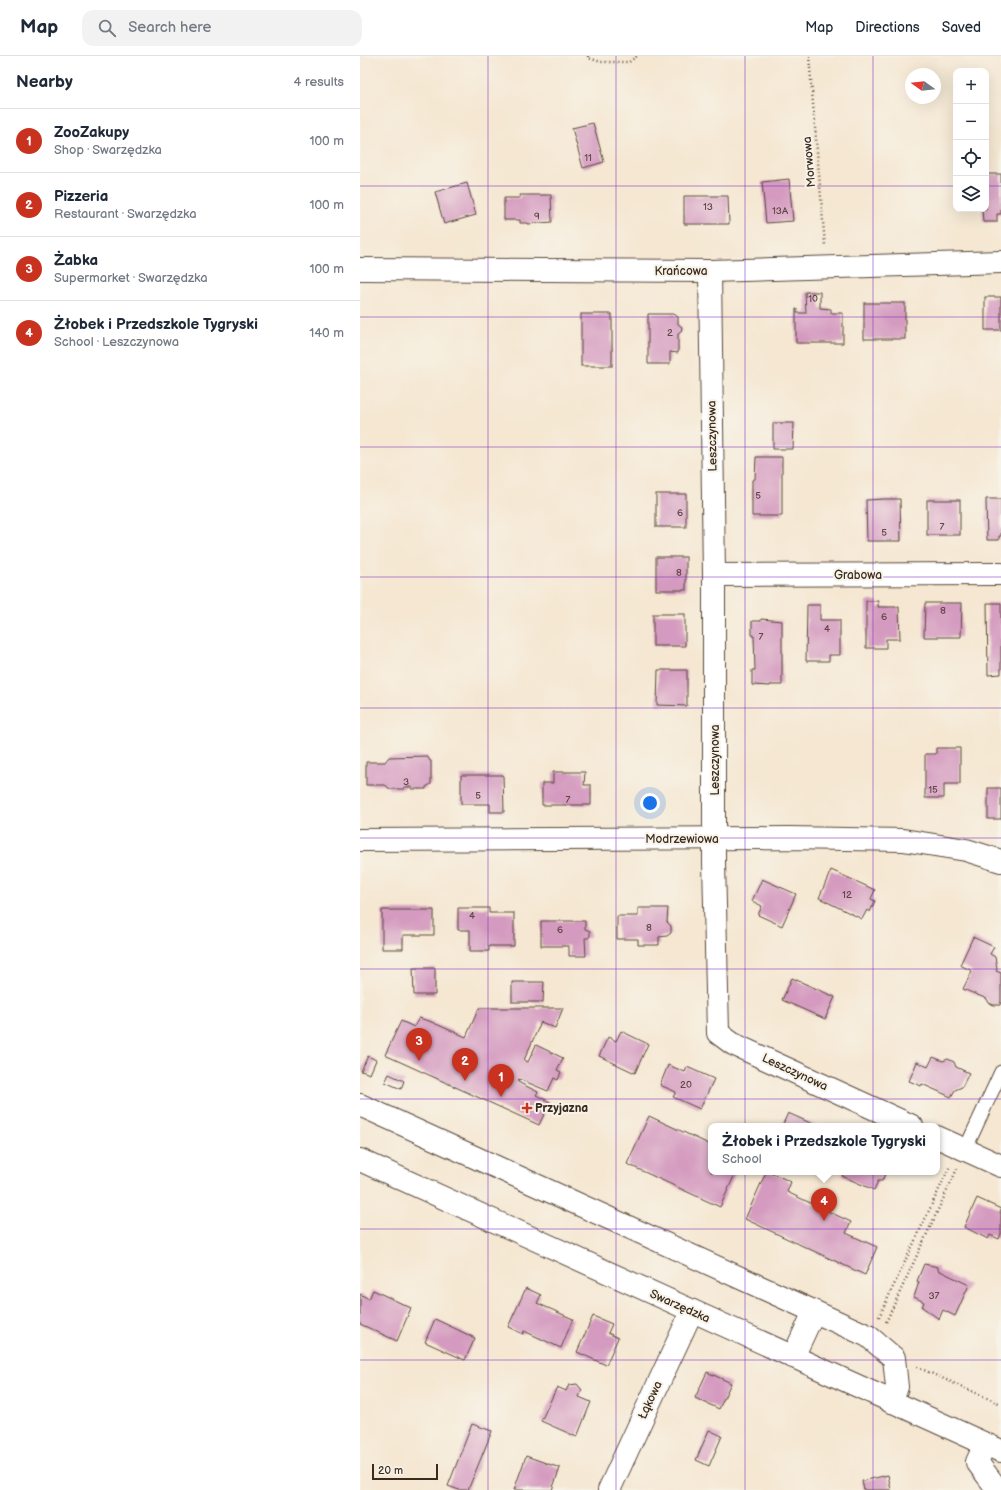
<!DOCTYPE html>
<meta charset="utf-8">
<style>
:root{--surface:#fff;--page:#f2f2f3;--text:#1f2937;--muted:#747a83;--line:#e0e1e3;--accent:#c8321e}
body{margin:0;font-family:"Balsamiq Sans",sans-serif;background:var(--page);color:var(--text)}
.controls{position:absolute;right:12px;top:12px;display:grid;overflow:hidden;border-radius:8px;box-shadow:0 4px 16px #0002}
.controls button{width:36px;height:36px;display:grid;place-items:center;padding:0;border:0;border-bottom:1px solid var(--line);background:var(--surface);color:var(--text);font:20px sans-serif}
.compass{position:absolute;left:545px;top:12px;width:36px;height:36px;border-radius:50%;background:var(--surface);box-shadow:0 4px 16px #0002;rotate:285deg}
.scale{position:absolute;left:12px;bottom:10px;width:66px;box-sizing:border-box;padding-left:4px;border:2px solid #3b2a1e;border-top:0;font-size:11px;line-height:14px;white-space:nowrap;color:#3b2a1e;-webkit-text-stroke:3px #f7f3e8;paint-order:stroke}
.you{position:absolute;left:290px;top:747px;width:14px;height:14px;margin:-10px;border:3px solid #fff;border-radius:50%;background:#1a73e8;box-shadow:0 0 0 6px #1a73e833}
.badge{display:grid;place-items:center;width:26px;height:26px;border-radius:50%;background:var(--accent);color:#fff;font-size:13px;font-weight:700}
.pin{position:absolute;translate:-50% -33px;filter:drop-shadow(0 1px 2px #0008)}
.pin::after{content:'';position:absolute;top:21px;width:14px;height:12px;background:inherit;clip-path:polygon(0 0,100% 0,50% 100%)}
.popup{position:absolute;left:348px;top:1067px;width:232px;height:52px;box-sizing:border-box;display:grid;place-content:center;border-radius:8px;background:var(--surface);filter:drop-shadow(0 1px 3px #0005);font-size:13px;white-space:nowrap;color:var(--muted)}
.popup b{font-size:15px;color:var(--text)}
.popup::after{content:'';position:absolute;left:50%;top:100%;margin-left:-8px;border:8px solid transparent;border-top-color:var(--surface)}
.list{margin:0;padding:0;list-style:none}
h2{display:flex;justify-content:space-between;align-items:center;height:52px;margin:0;padding:0 16px;font-size:17px}
h2 small{font-size:13px;font-weight:400;color:var(--muted)}
.list li{display:grid;grid-template-columns:26px 1fr auto;gap:12px;align-items:center;box-sizing:border-box;height:64px;padding:0 16px;border-top:1px solid var(--line)}
.list b{display:block;font-size:15px;white-space:nowrap}
.list p{margin:0;font-size:13px;white-space:nowrap;color:var(--muted)}
.list em{font-size:13px;font-style:normal;color:var(--muted)}
.icon{flex:none;width:22px;height:22px;fill:none;stroke:currentColor;stroke-width:2;stroke-linecap:round;stroke-linejoin:round}
.map{position:relative;flex:none;width:641px;height:1434px;overflow:hidden}
header{display:flex;align-items:center;gap:24px;box-sizing:border-box;height:56px;padding:0 20px;background:var(--surface);border-bottom:1px solid var(--line)}
header strong{font-size:19px}
nav{display:flex;gap:22px;margin-inline-start:auto;font-size:14px}
.search{width:280px;height:36px;background:var(--page);display:flex;align-items:center;gap:10px;box-sizing:border-box;padding:0 14px;border-radius:12px;color:var(--muted);font-size:15px}
main{display:flex}
aside{flex:1;background:var(--surface)}
.map>svg:first-child{display:block}
</style>
<header>
<strong>Map</strong>
<div class="search"><svg class="icon" aria-label="search" viewBox="0 0 24 24"><circle cx="10" cy="10" r="6"/><path d="M15 15l6 6"/></svg>Search here</div>
<nav><a>Map</a><a>Directions</a><a>Saved</a></nav>
</header>
<main>
<aside>
<h2>Nearby<small>4 results</small></h2>
<ul class="list">
<li><span class="badge">1</span><div><b>ZooZakupy</b><p>Shop · Swarzędzka</p></div><em>100 m</em></li>
<li><span class="badge">2</span><div><b>Pizzeria</b><p>Restaurant · Swarzędzka</p></div><em>100 m</em></li>
<li><span class="badge">3</span><div><b>Żabka</b><p>Supermarket · Swarzędzka</p></div><em>100 m</em></li>
<li><span class="badge">4</span><div><b>Żłobek i Przedszkole Tygryski</b><p>School · Leszczynowa</p></div><em>140 m</em></li>
</ul>
</aside>
<div class="map">
<svg width="641" height="1434" viewBox="0 0 641 1434">
<rect width="100%" height="100%" fill="#f7f3e8"/>
<filter id="ink" filterUnits="userSpaceOnUse"><feTurbulence type="fractalNoise" baseFrequency=".025" numOctaves="2"/><feDisplacementMap in="SourceGraphic" scale="8" xChannelSelector="R" yChannelSelector="G"/><feConvolveMatrix kernelMatrix="1 2 1 2 8 2 1 2 1" color-interpolation-filters="sRGB"/></filter>
<filter id="wash" filterUnits="userSpaceOnUse"><feTurbulence type="fractalNoise" baseFrequency=".012" numOctaves="4" result="noise"/><feDisplacementMap in="SourceGraphic" scale="16" xChannelSelector="R" yChannelSelector="G"/><feGaussianBlur stdDeviation="0.9" result="paint"/><feColorMatrix in="noise" values="0 0 0 0 0 0 0 0 0 0 0 0 0 0 0 0 0 1.4 0 .05"/><feComposite in="paint" operator="in"/></filter>
<g filter="url(#wash)">
<rect width="100%" height="100%" fill="#f5e7d2"/>
<g id="blocks">
<g fill="#d49abf">
<path d="M233 67 244 106 223 112 212 72Z"/>
<path d="M626 118H641V158H637V166H623L622 153H626Z"/>
<path d="M429 123 433 165 406 167 402 126Z"/>
<path d="M107 127 116 159 84 168 75 136Z"/>
<path d="M160 139H191L192 166 168 168V167H160V164H144V142H160Z"/>
<path d="M324 140H368L369 168H324Z"/>
<path d="M445 236H460V252L471 253V257H483V287H436V253H437V257H446Z"/>
<rect x="625" y="241" width="16" height="33"/>
<rect x="504" y="247" width="41" height="36"/>
<rect x="221" y="258" width="31" height="52"/>
<path d="M288 258H314L318 261V268L322 271 321 276 318 278V297L310 296V308H288Z"/>
<path d="M413 367H434L433 393H413Z"/>
<path d="M396 401H422V460H392V424L395 423Z"/>
<rect x="296" y="438" width="30" height="33"/>
<path d="M524 443H540L541 485H507L506 444Z"/>
<path d="M626 443H641V480H639V484H627Z"/>
<rect x="567" y="444" width="33" height="35"/>
<rect x="296" y="501" width="30" height="33"/>
<path d="M506 545H518V551H539L540 583H526V592H506Z"/>
<path d="M565 547H602L601 581H564Z"/>
<path d="M627 547H641V618L628 619Z"/>
<path d="M447 549H460V564H480V599H469V605H446Z"/>
<rect x="293" y="558" width="32" height="32"/>
<path d="M401 563 422 565V629H410V630L392 629V614H395L394 580H392V565H401Z"/>
<path d="M298 614H327V650L297 649Z"/>
<path d="M576 692H600V728H584V742H565V698H576Z"/>
<path d="M67 700 70 705H71V728L66 731V733H52V731H44V733H29V732L25 729H6V706H25L29 701Z"/>
<path d="M193 716H225L224 729H231V749H182V727H193Z"/>
<path d="M101 719H143L144 756H130V748H101Z"/>
<rect x="628" y="732" width="13" height="31"/>
<path d="M471 814 515 834 511 843 515 845 510 856 507 854 502 863 459 842Z"/>
<path d="M402 823 436 838 422 870 398 859 402 850 392 845Z"/>
<path d="M98 852H129V857H154V890H129V895H110V874H98Z"/>
<path d="M278 852H308L307 866 311 870V877L307 880 299 881V889H278V883H257V860H278Z"/>
<path d="M22 854H74V879H43V893H22Z"/>
<path d="M181 865H225V873L230 875V880L228 882H225L226 900H209V890H181Z"/>
<path d="M613 881 634 891 630 898 635 901 637 913 636 915 641 917V945L640 949H634L629 947 627 943 603 933 612 915 600 909Z"/>
<path d="M53 912H75V939H54Z"/>
<path d="M432 922 475 941 465 963 422 944Z"/>
<path d="M152 926H184L183 946H152Z"/>
<path d="M119 952H203L195 972 181 966 164 1004 168 1006 176 989 203 1002 197 1014 201 1016 198 1024 194 1022 188 1035 159 1023 158 1026 178 1036 176 1039 190 1046 179 1069 25 999 41 965 54 971 59 962 69 965 106 981Z"/>
<path d="M261 975 288 988 275 1017 239 1000 248 981 256 985Z"/>
<path d="M8 1000 16 1004 10 1018 1 1015Z"/>
<path d="M573 1001 583 1005 588 1003 594 1006 596 1011 609 1017 602 1031 595 1034 591 1041 562 1028 561 1030 549 1025 557 1006 568 1011Z"/>
<path d="M308 1009 325 1016 327 1011 354 1023 340 1053 313 1041 316 1036 300 1029Z"/>
<path d="M29 1018 44 1025 41 1033 25 1026Z"/>
<path d="M428 1057 455 1069V1070H422Z"/>
<path d="M289 1060 351 1089V1116H376L360 1151 267 1108Z"/>
<path d="M406 1116H410L431 1126 427 1136 491 1166 486 1177 517 1191 505 1219 385 1163Z"/>
<path d="M484 1116H526L522 1125H518L514 1134 482 1120Z"/>
<path d="M617 1142 641 1153 640 1157H641V1178L639 1183 630 1179 628 1183 604 1171Z"/>
<path d="M564 1208 578 1211V1214L609 1229 595 1260 583 1254 579 1263 562 1251 564 1246 554 1241 559 1226 557 1225Z"/>
<path d="M166 1232 181 1239 177 1247 213 1263 201 1292 164 1275 163 1278 148 1271Z"/>
<path d="M13 1234 51 1252 37 1285 0 1268V1238L9 1243Z"/>
<path d="M233 1260 252 1268 248 1277 258 1282 246 1309 217 1296Z"/>
<path d="M75 1263 115 1282 105 1304 65 1286Z"/>
<path d="M347 1316 371 1327 359 1353 335 1342Z"/>
<path d="M217 1328 222 1334 219 1341 231 1346 217 1381 181 1365 197 1331 206 1335 209 1329Z"/>
<path d="M112 1368 132 1375 108 1434H99L88 1430Z"/>
<path d="M349 1374 362 1380 349 1410 336 1404Z"/>
<path d="M166 1400 200 1412 192 1434H154Z"/>
<path d="M528 1419 531 1434H504L502 1425Z"/>
</g>
</g>
</g>
<g filter="url(#ink)">
<use href="#blocks" fill-opacity="0" stroke="#574639" stroke-width="1"/>
<g fill="none" stroke-linecap="round" stroke-linejoin="round">
<defs>
<path id="service" d="M605 1094 641 1016"/>
<g id="minor">
<path d="M0 213 350 215 641 206"/>
<path d="M350 215 354 519V806L358 977 373 988 552 1070"/>
<path d="M354 519 641 518"/>
<path d="M0 784 429 782 543 784 606 794 641 805"/>
<path d="M0 1049 508 1280 534 1302 537 1331 531 1346"/>
<path d="M577 1081 641 1110"/>
<path d="M433 1301 454 1256"/>
<path d="M625 1388 617 1406 638 1434"/>
<path d="M249 1434 332 1255"/>
</g>
<path id="tertiary" d="M0 1104 641 1395"/>
</defs>
<use href="#service" stroke="#574639" stroke-width="15"/>
<use href="#minor" stroke="#574639" stroke-width="24"/>
<use href="#tertiary" stroke="#574639" stroke-width="24"/>
<g stroke="#574639" stroke-width="2.5" stroke-dasharray="1 3" stroke-linecap="butt">
<path d="M228 0V2L241 6H269L277 0"/>
<path d="M449 0 465 189"/>
<path d="M519 1261 590 1110"/>
<path d="M526 1266 597 1113"/>
<path d="M557 1311 641 1348"/>
</g>
<use href="#service" stroke="#fff" stroke-width="13"/>
<use href="#minor" stroke="#fff" stroke-width="22"/>
<use href="#tertiary" stroke="#fff" stroke-width="22"/>
</g>
</g>
<path fill="none" stroke="#7b2cbf" stroke-width="1" stroke-opacity="0.55" d="M128 0V1434M256 0V1434M385 0V1434M513 0V1434M0 130H596M626 130H641M0 261H641M0 391H641M0 521H641M0 652H641M0 782H641M0 913H641M0 1043H641M0 1173H641M0 1304H641"/>
<path fill="#c8321e" stroke="#f7f3e8" stroke-width="1.5" d="M165 1046h4v4h4v4h-4v4h-4v-4h-4v-4h4z"/>
<g text-anchor="middle" stroke-width="4" stroke-linejoin="round" paint-order="stroke">
<g font-size="10" fill="#614646">
<text x="228" y="105">11</text>
<text x="348" y="154">13</text>
<text x="420" y="158">13A</text>
<text x="177" y="163">9</text>
<text x="453" y="246">10</text>
<text x="310" y="280">2</text>
<text x="398" y="443">5</text>
<text x="320" y="460">6</text>
<text x="582" y="474">7</text>
<text x="524" y="480">5</text>
<text x="319" y="520">8</text>
<text x="583" y="558">8</text>
<text x="524" y="564">6</text>
<text x="467" y="576">4</text>
<text x="401" y="584">7</text>
<text x="46" y="729">3</text>
<text x="573" y="737">15</text>
<text x="118" y="743">5</text>
<text x="208" y="747">7</text>
<text x="487" y="842">12</text>
<text x="112" y="863">4</text>
<text x="289" y="875">8</text>
<text x="200" y="877">6</text>
<text x="326" y="1032">20</text>
<text x="574" y="1243">37</text>
</g>
<g font-size="12" fill="#3b2a1e" stroke="#f7f3e8">
<text transform="translate(449 106) rotate(-95)" y="4">Morwowa</text>
<text x="321" y="219">Krańcowa</text>
<text transform="translate(352 380) rotate(-91)" y="4">Leszczynowa</text>
<text x="498" y="523">Grabowa</text>
<text transform="translate(355 704) rotate(-90)" y="4">Leszczynowa</text>
<text x="322" y="787">Modrzewiowa</text>
<text transform="translate(435 1016) rotate(25)" y="4">Leszczynowa</text>
<text transform="translate(320 1250) rotate(24)" y="4">Swarzędzka</text>
<text transform="translate(290 1344) rotate(-65)" y="4">Łąkowa</text>
</g>
<g font-size="12" font-weight="bold" fill="#3b2a1e" stroke="#f7f3e8" text-anchor="start">
<text x="175" y="1056">Przyjazna</text>
</g>
</g>
</svg>
<div class="controls">
<button>+</button>
<button>−</button>
<button><svg class="icon" aria-label="locate" viewBox="0 0 24 24"><circle cx="12" cy="12" r="6"/><path d="M12 2v4M12 18v4M2 12h4M18 12h4"/></svg></button>
<button><svg class="icon" aria-label="layers" viewBox="0 0 24 24"><path d="M12 4l9 5-9 5-9-5zM3 14l9 5 9-5"/></svg></button>
</div>
<svg class="compass" viewBox="-18 -18 36 36"><path d="M0-13l5 13h-10z" fill="#e53935"/><path d="M0 13l5-13h-10z" fill="#747a83"/></svg>
<div class="scale">20 m</div>
<div class="you"></div>
<div class="pin badge" style="left:141px;top:1041px">1</div>
<div class="pin badge" style="left:105px;top:1025px">2</div>
<div class="pin badge" style="left:59px;top:1005px">3</div>
<div class="pin badge" style="left:464px;top:1165px">4</div>
<div class="popup"><b>Żłobek i Przedszkole Tygryski</b>School</div>
</div>
</main>
